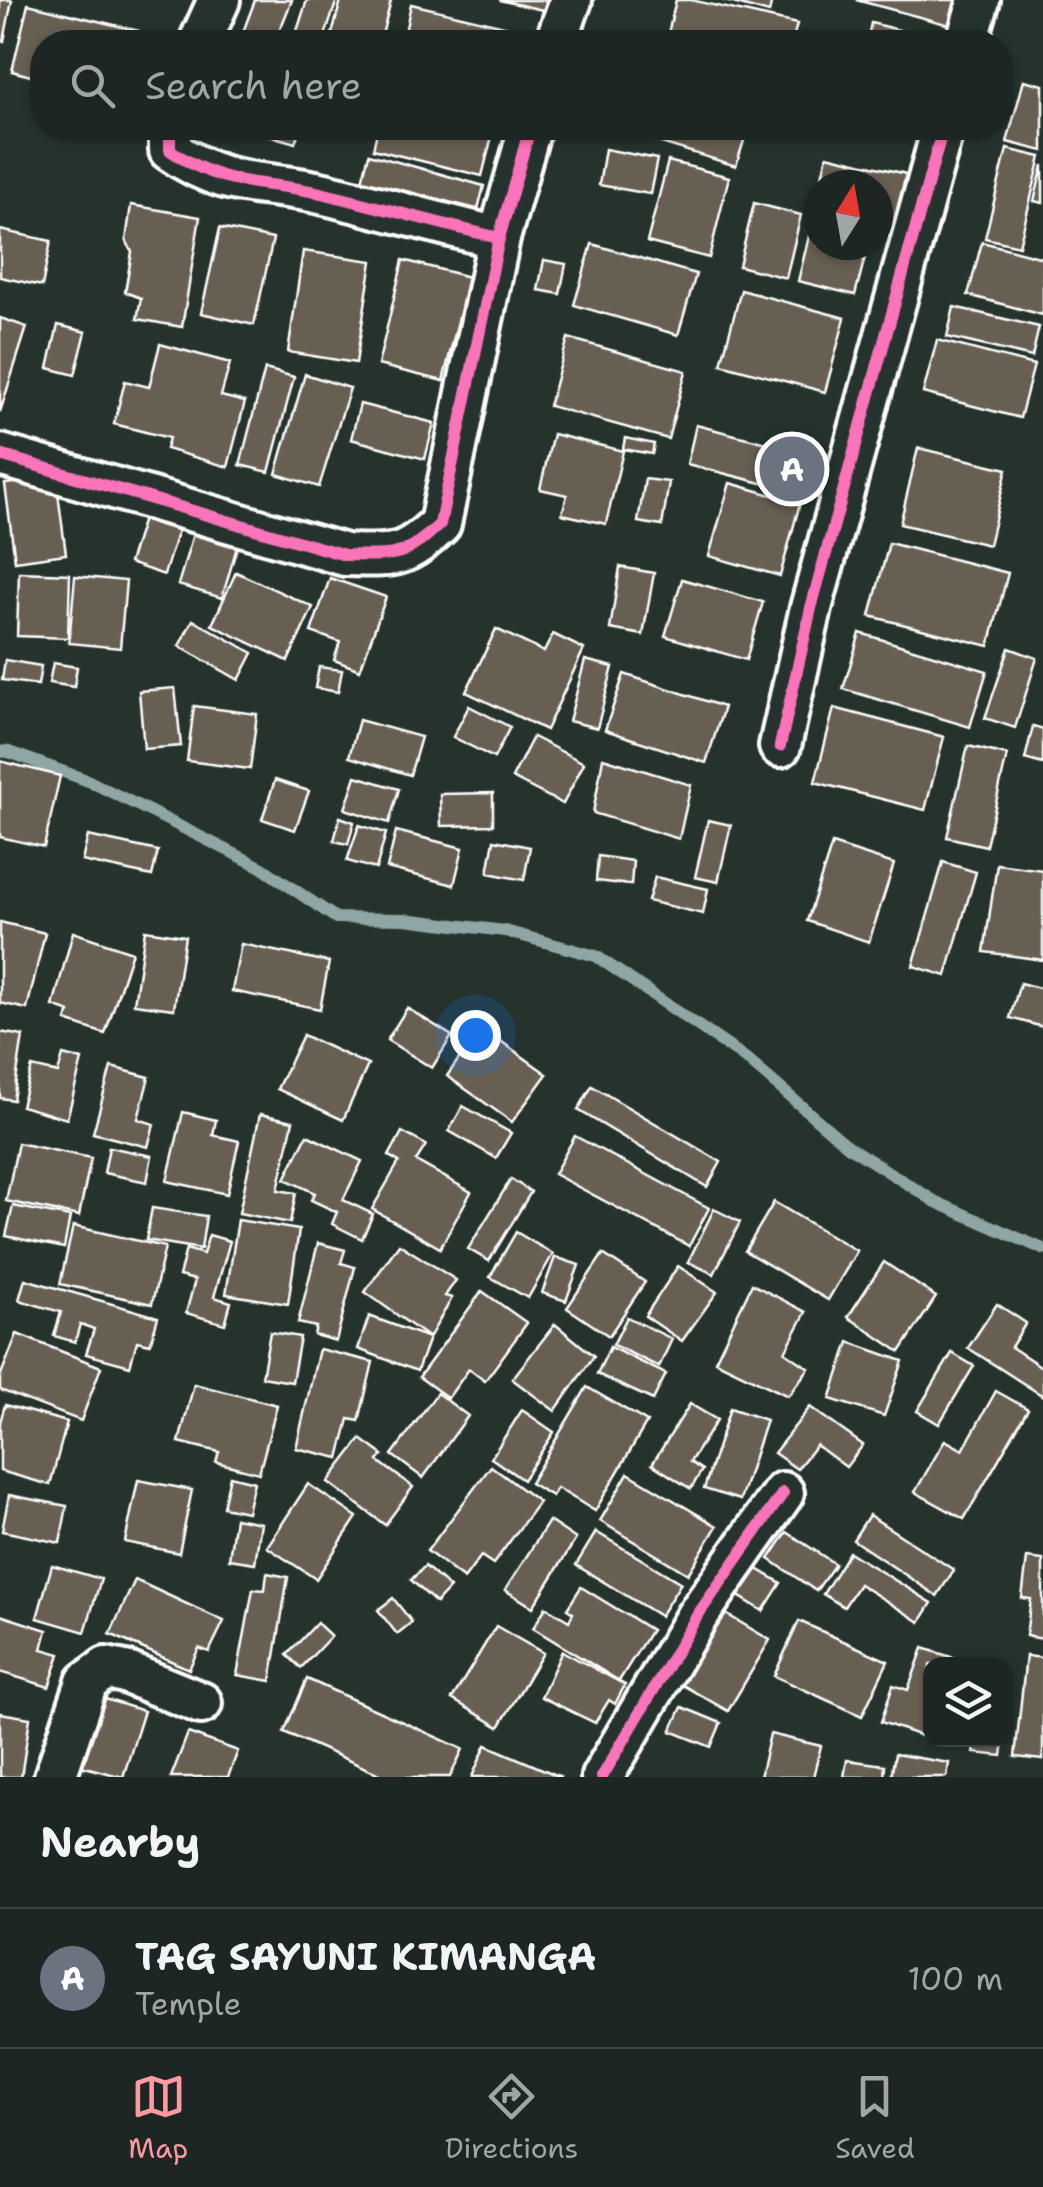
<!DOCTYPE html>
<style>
:root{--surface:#1c2622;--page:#252e2a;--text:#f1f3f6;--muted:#a0a5a5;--line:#3a4340;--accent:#ff9aa2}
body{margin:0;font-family:"Shantell Sans",sans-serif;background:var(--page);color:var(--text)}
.controls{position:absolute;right:30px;bottom:30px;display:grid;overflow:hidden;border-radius:20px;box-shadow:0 2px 8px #0004}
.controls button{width:90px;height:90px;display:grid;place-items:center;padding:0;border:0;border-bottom:2px solid var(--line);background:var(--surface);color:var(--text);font:50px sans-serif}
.compass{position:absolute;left:803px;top:170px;width:90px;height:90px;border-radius:50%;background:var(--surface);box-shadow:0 2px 8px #0004;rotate:11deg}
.you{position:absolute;left:475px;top:1035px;width:35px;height:35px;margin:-25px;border:8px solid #fff;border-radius:50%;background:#1a73e8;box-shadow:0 0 0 15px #1a73e833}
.badge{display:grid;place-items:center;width:65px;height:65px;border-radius:50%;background:var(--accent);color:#fff;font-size:32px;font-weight:700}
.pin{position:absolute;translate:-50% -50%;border:5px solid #fff;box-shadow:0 2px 10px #0006}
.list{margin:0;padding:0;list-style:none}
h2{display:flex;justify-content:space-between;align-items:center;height:130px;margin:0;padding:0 40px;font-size:42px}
h2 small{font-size:32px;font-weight:400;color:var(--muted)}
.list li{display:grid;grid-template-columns:65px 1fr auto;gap:30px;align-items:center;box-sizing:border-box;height:140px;padding:0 40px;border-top:2px solid var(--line)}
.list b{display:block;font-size:38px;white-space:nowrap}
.list p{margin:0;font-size:32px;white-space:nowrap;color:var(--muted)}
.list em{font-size:32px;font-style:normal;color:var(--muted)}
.icon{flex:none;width:55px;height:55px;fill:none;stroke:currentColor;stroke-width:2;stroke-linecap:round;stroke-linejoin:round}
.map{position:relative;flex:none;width:1043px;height:1777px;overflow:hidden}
.search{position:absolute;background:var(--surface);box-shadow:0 2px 8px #0004;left:30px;right:30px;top:30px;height:110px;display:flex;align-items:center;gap:25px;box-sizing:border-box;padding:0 35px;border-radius:40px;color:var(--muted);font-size:38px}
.sheet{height:270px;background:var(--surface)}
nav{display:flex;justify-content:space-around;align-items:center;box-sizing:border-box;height:140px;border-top:2px solid var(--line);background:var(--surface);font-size:28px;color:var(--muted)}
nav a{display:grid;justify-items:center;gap:5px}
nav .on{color:var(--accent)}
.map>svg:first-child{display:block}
</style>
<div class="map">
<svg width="1043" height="1777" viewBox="0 0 1043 1777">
<rect width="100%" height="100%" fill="#26332d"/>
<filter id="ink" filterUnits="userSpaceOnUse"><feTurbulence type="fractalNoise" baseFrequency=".01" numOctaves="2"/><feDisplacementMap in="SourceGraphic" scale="20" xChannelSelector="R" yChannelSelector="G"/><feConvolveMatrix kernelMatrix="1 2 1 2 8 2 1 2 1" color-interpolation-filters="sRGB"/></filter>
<g filter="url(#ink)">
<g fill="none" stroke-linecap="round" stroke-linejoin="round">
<path stroke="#8fa6a4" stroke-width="12" d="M0 752 6 751 89 781 261 867 336 918 404 919 505 931 596 956 745 1058 849 1147 936 1202 1043 1249"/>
</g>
<g fill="#685f52" stroke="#fff" stroke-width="2.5">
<path d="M0 0H12L4 41 0 40Z"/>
<path d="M255 0H292L275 42 243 32Z"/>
<path d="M307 0H337L323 42 296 34Z"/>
<path d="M341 0 391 1 380 42H330Z"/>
<path d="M499 0H550L547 11Z"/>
<path d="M676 0H691L797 24 792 42H666Z"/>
<path d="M722 0H772L769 13Z"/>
<path d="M856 0H964L957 27Z"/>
<path d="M28 4 139 31 136 42H42V79L12 71Z"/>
<path d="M411 4 521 30 518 42H403Z"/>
<path d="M871 23 940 40 939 42H867Z"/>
<path d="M1024 80 1043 85V151L1007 142Z"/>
<path d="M244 128H300L295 143Z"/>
<path d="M378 128H494L482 176 373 149Z"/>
<path d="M620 128H748L736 166 619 130Z"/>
<path d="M605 149 657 159 650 194 599 185Z"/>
<path d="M1007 149 1041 157 1019 246 985 238Z"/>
<path d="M369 154 484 186 477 213 362 181Z"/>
<path d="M827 155 906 174 891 236 878 233V185H820Z"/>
<path d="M668 161 729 177 709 258 647 242Z"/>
<path d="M1043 165V203L1034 201Z"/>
<path d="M754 203 801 215 786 278 739 266Z"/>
<path d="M131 205 200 217 182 327 137 319 141 298 125 292 132 252 126 240Z"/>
<path d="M220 228 273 239 254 325 201 313Z"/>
<path d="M0 230 51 241 42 286 0 277Z"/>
<path d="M810 232 818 234V245L868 246 855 295 798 281Z"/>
<path d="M982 242 1043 258V315L968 295Z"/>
<path d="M592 244 696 274 678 335 574 305Z"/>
<path d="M303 251 372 261 356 363 288 352Z"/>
<path d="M403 260 469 277 443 381 378 365Z"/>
<path d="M544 260 566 264 560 294 538 290Z"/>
<path d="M741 290 845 318 825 392 721 364Z"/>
<path d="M954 307 1039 327 1032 357 947 337Z"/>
<path d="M0 318 27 327 0 412Z"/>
<path d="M58 325 86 332 75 375 48 368Z"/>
<path d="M568 338 686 371 668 439 549 406Z"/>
<path d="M937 340 1034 365 1020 418 923 393Z"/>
<path d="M160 344 230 363 221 396 245 402 228 467 166 449 169 438 114 424 125 381 149 387Z"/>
<path d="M265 369 294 377 269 472 240 465Z"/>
<path d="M305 374 350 388 319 487 276 474Z"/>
<path d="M360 404 434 423 425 459 351 439Z"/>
<path d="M696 425 814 455 805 494 687 464Z"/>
<path d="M553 434 623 451 606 524 562 514 567 495 540 489Z"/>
<path d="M625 438 654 444 652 454 623 449Z"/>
<path d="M918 448 1007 469 989 545 900 524Z"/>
<path d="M56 478 66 554 15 561 5 484Z"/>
<path d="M645 479 669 482 662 526 638 522Z"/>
<path d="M730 483 800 503 780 576 709 556Z"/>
<path d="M147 506 182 517 164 575 129 563Z"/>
<path d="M195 527 239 540 222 598 178 585Z"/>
<path d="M889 543 1008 573 989 646 870 616Z"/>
<path d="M620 567 654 573 643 635 610 629Z"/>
<path d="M19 572 70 574 68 638 17 636Z"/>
<path d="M236 572 313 607 288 661 212 625Z"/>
<path d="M75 576 126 581 120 648 69 643Z"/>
<path d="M330 578 386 597 360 670 334 660 340 642 311 632Z"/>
<path d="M682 579 763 602 746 660 665 636Z"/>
<path d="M193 620 253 653 239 680 179 646Z"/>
<path d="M496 629 544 652 553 634 584 649 546 730 466 692Z"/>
<path d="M860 633 987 671 970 727 843 689Z"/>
<path d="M1009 648 1037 658 1015 728 985 718Z"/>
<path d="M5 660 41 666 38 685 2 680Z"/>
<path d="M585 660 613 667 597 728 569 721Z"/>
<path d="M53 663 77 667 74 687 49 683Z"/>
<path d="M319 667 342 670 338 692 315 688Z"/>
<path d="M624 674 724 707 706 763 605 730Z"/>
<path d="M175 688 181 746 144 749 139 691Z"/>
<path d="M194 706 257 714 250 769 187 761Z"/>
<path d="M469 706 510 727 494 758 453 737Z"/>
<path d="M834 708 944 737 925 810 815 782Z"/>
<path d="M359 720 421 737 410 775 349 757Z"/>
<path d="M1033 726 1043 729V764L1025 759Z"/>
<path d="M533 737 584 763 563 804 512 778Z"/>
<path d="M968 746 1007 755 986 846 947 837Z"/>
<path d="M603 758 691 785 679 839 593 813Z"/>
<path d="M0 761 60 776 44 847 0 837Z"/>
<path d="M356 776 399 789 389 823 345 809Z"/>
<path d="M275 780 309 791 295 830 262 819Z"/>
<path d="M493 793V825L441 826 440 794Z"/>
<path d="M340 817 354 822 348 844 334 841Z"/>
<path d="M708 820 731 825 718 882 695 877Z"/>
<path d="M359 825 386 833 376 869 347 861Z"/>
<path d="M396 831 463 848 454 885 387 868Z"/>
<path d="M88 836 158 851 152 876 82 861Z"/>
<path d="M494 840 530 847 524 880 488 873Z"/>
<path d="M832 844 894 864 869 942 807 921Z"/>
<path d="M598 856 633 861 631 885 596 881Z"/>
<path d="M943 862 976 872 946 976 913 966Z"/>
<path d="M997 864 1043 870V960L984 952Z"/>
<path d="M655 877 708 889 703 914 648 901Z"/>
<path d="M0 922 45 933 27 1009 0 1003Z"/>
<path d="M145 930 185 936 174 1009 134 1004Z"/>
<path d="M73 932 132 952 105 1034 66 1021 70 1012 53 1006Z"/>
<path d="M241 944 329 962 320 1009 232 991Z"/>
<path d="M1020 983 1043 989V1027L1010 1018Z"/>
<path d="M407 1008 452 1036 432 1068 387 1040Z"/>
<path d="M481 1027 547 1074 512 1122 447 1076Z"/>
<path d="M0 1032 23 1036 13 1100 0 1098Z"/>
<path d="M303 1035 368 1065 343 1120 277 1089Z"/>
<path d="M63 1055 82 1060 67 1119 21 1106 32 1067 58 1073Z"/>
<path d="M111 1067 149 1077 138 1119 154 1124 148 1147 93 1133Z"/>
<path d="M592 1086 721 1162 707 1187 578 1110Z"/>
<path d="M463 1106 511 1133 496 1158 449 1131Z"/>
<path d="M183 1112 216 1120 213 1135 239 1141 227 1194 167 1181Z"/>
<path d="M260 1114 293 1121 278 1190 296 1193 290 1223 239 1213Z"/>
<path d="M402 1132 426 1145 416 1161 471 1192 440 1248 372 1209 399 1162 389 1156Z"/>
<path d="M307 1135 362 1161 343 1200 373 1214 362 1239 332 1224 337 1212 311 1200 315 1193 285 1179Z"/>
<path d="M575 1136 709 1208 689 1246 554 1174Z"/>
<path d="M18 1143 91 1158 79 1216 6 1201Z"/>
<path d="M109 1147 152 1156 147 1182 104 1173Z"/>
<path d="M511 1179 531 1192 489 1261 468 1249Z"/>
<path d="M774 1202 857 1251 828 1300 745 1251Z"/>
<path d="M13 1206 70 1217 64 1248 6 1236Z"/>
<path d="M152 1208 206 1216 201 1249 146 1240Z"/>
<path d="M714 1209 740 1222 714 1274 688 1262Z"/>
<path d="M238 1220 299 1230 288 1304 226 1294Z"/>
<path d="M73 1226 165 1247 152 1304 60 1284Z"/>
<path d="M516 1232 553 1254 528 1298 490 1277Z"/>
<path d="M209 1235 230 1241 214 1297 231 1302 225 1324 186 1313 195 1280 179 1276 186 1249 203 1254Z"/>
<path d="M318 1243 345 1250 341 1263 355 1267 336 1341 314 1335 316 1327 298 1323Z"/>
<path d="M399 1244 456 1280 445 1296 452 1298 429 1338 365 1292Z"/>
<path d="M603 1254 645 1282 609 1336 567 1308Z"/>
<path d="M555 1257 579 1265 566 1301 542 1293Z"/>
<path d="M884 1262 936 1297 900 1352 848 1317Z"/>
<path d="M678 1266 717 1292 682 1341 645 1316Z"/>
<path d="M25 1279 158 1317 150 1344 137 1341 130 1366 86 1354 94 1329 80 1324 75 1342 54 1336 61 1312 19 1300Z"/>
<path d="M752 1284 806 1312 785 1352 809 1368 788 1396 715 1361Z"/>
<path d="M482 1291 527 1323 485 1381 469 1369 448 1398 419 1377Z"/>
<path d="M997 1304 1026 1323 1011 1347 1043 1368V1396L968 1348Z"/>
<path d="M369 1316 429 1338 417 1371 358 1349Z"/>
<path d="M627 1317 672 1339 659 1367 613 1345Z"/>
<path d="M555 1324 594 1356 555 1411 512 1379Z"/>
<path d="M270 1332 300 1337 292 1382 262 1377Z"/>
<path d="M17 1334 101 1367 81 1421 0 1390V1377Z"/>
<path d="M849 1342 903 1361 884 1416 830 1399Z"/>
<path d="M610 1347 666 1374 653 1400 597 1374Z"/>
<path d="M319 1349 373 1362 359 1421 349 1419 339 1458 296 1448Z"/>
<path d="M952 1353 974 1366 939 1424 917 1411Z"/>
<path d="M194 1384 277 1405 259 1473 216 1462 219 1452 179 1442Z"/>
<path d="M587 1387 647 1422 595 1511 557 1488 552 1496 530 1483Z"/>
<path d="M996 1391 1028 1409 964 1519 915 1492 945 1440 963 1450Z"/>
<path d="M437 1393 468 1416 423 1478 392 1455Z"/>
<path d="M690 1404 717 1420 690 1462 702 1470 691 1489 652 1464Z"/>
<path d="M5 1405 67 1422 50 1485 0 1471V1422Z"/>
<path d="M810 1407 863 1445 846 1467 816 1445 797 1469 774 1453Z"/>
<path d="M730 1408 766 1420 740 1500 704 1489Z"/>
<path d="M522 1410 554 1432 523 1480 491 1458Z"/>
<path d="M361 1439 383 1455 378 1461 413 1487 385 1525 328 1482Z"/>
<path d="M491 1466 539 1502 493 1564 481 1556 464 1579 427 1551Z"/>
<path d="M628 1473 717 1526 688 1574 600 1521Z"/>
<path d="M230 1476 254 1482 247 1512 223 1507Z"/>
<path d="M138 1480 192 1490 179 1553 125 1542Z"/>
<path d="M308 1484 357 1517 316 1579 267 1547Z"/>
<path d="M9 1495 67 1506 60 1543 2 1531Z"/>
<path d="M869 1515 954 1570 937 1596 853 1540Z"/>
<path d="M235 1518 261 1523 255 1563 229 1559Z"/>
<path d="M549 1521 576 1539 533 1607 505 1590Z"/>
<path d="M596 1532 681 1583 660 1616 576 1565Z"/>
<path d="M787 1532 835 1564 816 1591 769 1559Z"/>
<path d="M849 1552 932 1603 920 1622 859 1584 844 1607 823 1594Z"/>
<path d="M1027 1558 1043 1560V1639L1026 1636 1031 1599 1022 1598Z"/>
<path d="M749 1564 781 1583 763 1611 732 1592Z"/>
<path d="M52 1565 101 1579 85 1632 37 1618Z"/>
<path d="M425 1566 450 1588 436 1603 411 1580Z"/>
<path d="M267 1573 288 1577 271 1681 237 1675 253 1589 265 1590Z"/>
<path d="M135 1580 224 1621 209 1652 199 1648 189 1669 110 1634Z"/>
<path d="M581 1587 651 1630 619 1681 533 1628 546 1607 569 1621 573 1613 567 1609Z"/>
<path d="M393 1598 412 1622 397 1634 378 1610Z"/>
<path d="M721 1611 770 1640 728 1711 679 1683Z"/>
<path d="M0 1615 47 1630 42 1649 60 1654 49 1687 0 1672Z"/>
<path d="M799 1621 888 1661 862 1716 774 1676Z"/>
<path d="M317 1623 331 1636 301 1668 287 1655Z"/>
<path d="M496 1626 543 1653 499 1727 452 1699Z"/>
<path d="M923 1648 973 1664H930V1739L881 1722 893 1685 908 1690Z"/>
<path d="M562 1651 625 1685 615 1704 609 1700 595 1723 541 1697Z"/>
<path d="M1026 1656 1043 1658V1760L1015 1757Z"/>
<path d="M307 1679 463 1749 450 1777H386L284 1732Z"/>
<path d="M102 1698 144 1711 123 1777 81 1766Z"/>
<path d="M682 1707 721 1723 711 1747 671 1731Z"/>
<path d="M0 1713 30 1718 21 1777H0Z"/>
<path d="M188 1733 238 1751 228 1777H171Z"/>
<path d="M770 1734 821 1746 813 1777H760Z"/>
<path d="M976 1740H1004L1002 1756 974 1753Z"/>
<path d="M486 1745 561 1777H472Z"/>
<path d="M895 1754 949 1763 947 1777H891Z"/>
<path d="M847 1760 885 1765 884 1777H844Z"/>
</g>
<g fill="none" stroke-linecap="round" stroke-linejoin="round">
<defs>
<g id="street">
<path d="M200 42 219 0"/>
<path d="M556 42 571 0"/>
<path d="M967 42 979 0"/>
<path d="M170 128V150C228 191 263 179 325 194 383 208 441 224 499 238"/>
<path d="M0 455 345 555C395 556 403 559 440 524L499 238 530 128"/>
<path d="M780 746 811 608 943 128"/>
<path d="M55 1777 87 1682 106 1668 125 1672 201 1703"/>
<path d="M602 1777 697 1616 783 1493"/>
</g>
</defs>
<use href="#street" stroke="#fff" stroke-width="48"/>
<use href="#street" stroke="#26332d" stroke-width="40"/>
<defs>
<g id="cycleway">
<path d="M170 128V150C228 191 263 179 325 194 383 208 441 224 499 238"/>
<path d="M0 455 345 555C395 556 403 559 440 524L499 238 530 128"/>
<path d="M780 746 811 608 943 128"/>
<path d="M602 1777 697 1616 783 1493"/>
</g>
</defs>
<use href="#cycleway" stroke="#26332d" stroke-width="19"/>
<use href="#cycleway" stroke="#fb73b8" stroke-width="12"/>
</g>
</g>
</svg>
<div class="controls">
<button><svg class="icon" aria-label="layers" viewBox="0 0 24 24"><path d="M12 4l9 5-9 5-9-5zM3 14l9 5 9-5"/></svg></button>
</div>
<svg class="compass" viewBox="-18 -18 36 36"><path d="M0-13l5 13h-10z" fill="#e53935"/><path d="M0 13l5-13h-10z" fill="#a0a5a5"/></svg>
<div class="you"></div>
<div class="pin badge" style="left:792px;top:469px;background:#6b7280">A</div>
<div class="search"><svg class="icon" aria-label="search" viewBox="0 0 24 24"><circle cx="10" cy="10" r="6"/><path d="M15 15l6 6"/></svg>Search here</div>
</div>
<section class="sheet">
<h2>Nearby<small></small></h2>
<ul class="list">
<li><span class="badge" style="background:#6b7280">A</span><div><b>TAG SAYUNI KIMANGA</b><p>Temple</p></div><em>100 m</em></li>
</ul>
</section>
<nav>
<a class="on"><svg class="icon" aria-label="map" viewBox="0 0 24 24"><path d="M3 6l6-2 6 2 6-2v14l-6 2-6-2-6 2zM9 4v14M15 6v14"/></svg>Map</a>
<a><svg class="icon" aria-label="directions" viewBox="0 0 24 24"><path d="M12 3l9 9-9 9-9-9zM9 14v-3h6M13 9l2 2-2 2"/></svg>Directions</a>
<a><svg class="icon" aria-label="saved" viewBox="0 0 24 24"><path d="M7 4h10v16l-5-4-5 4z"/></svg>Saved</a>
</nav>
